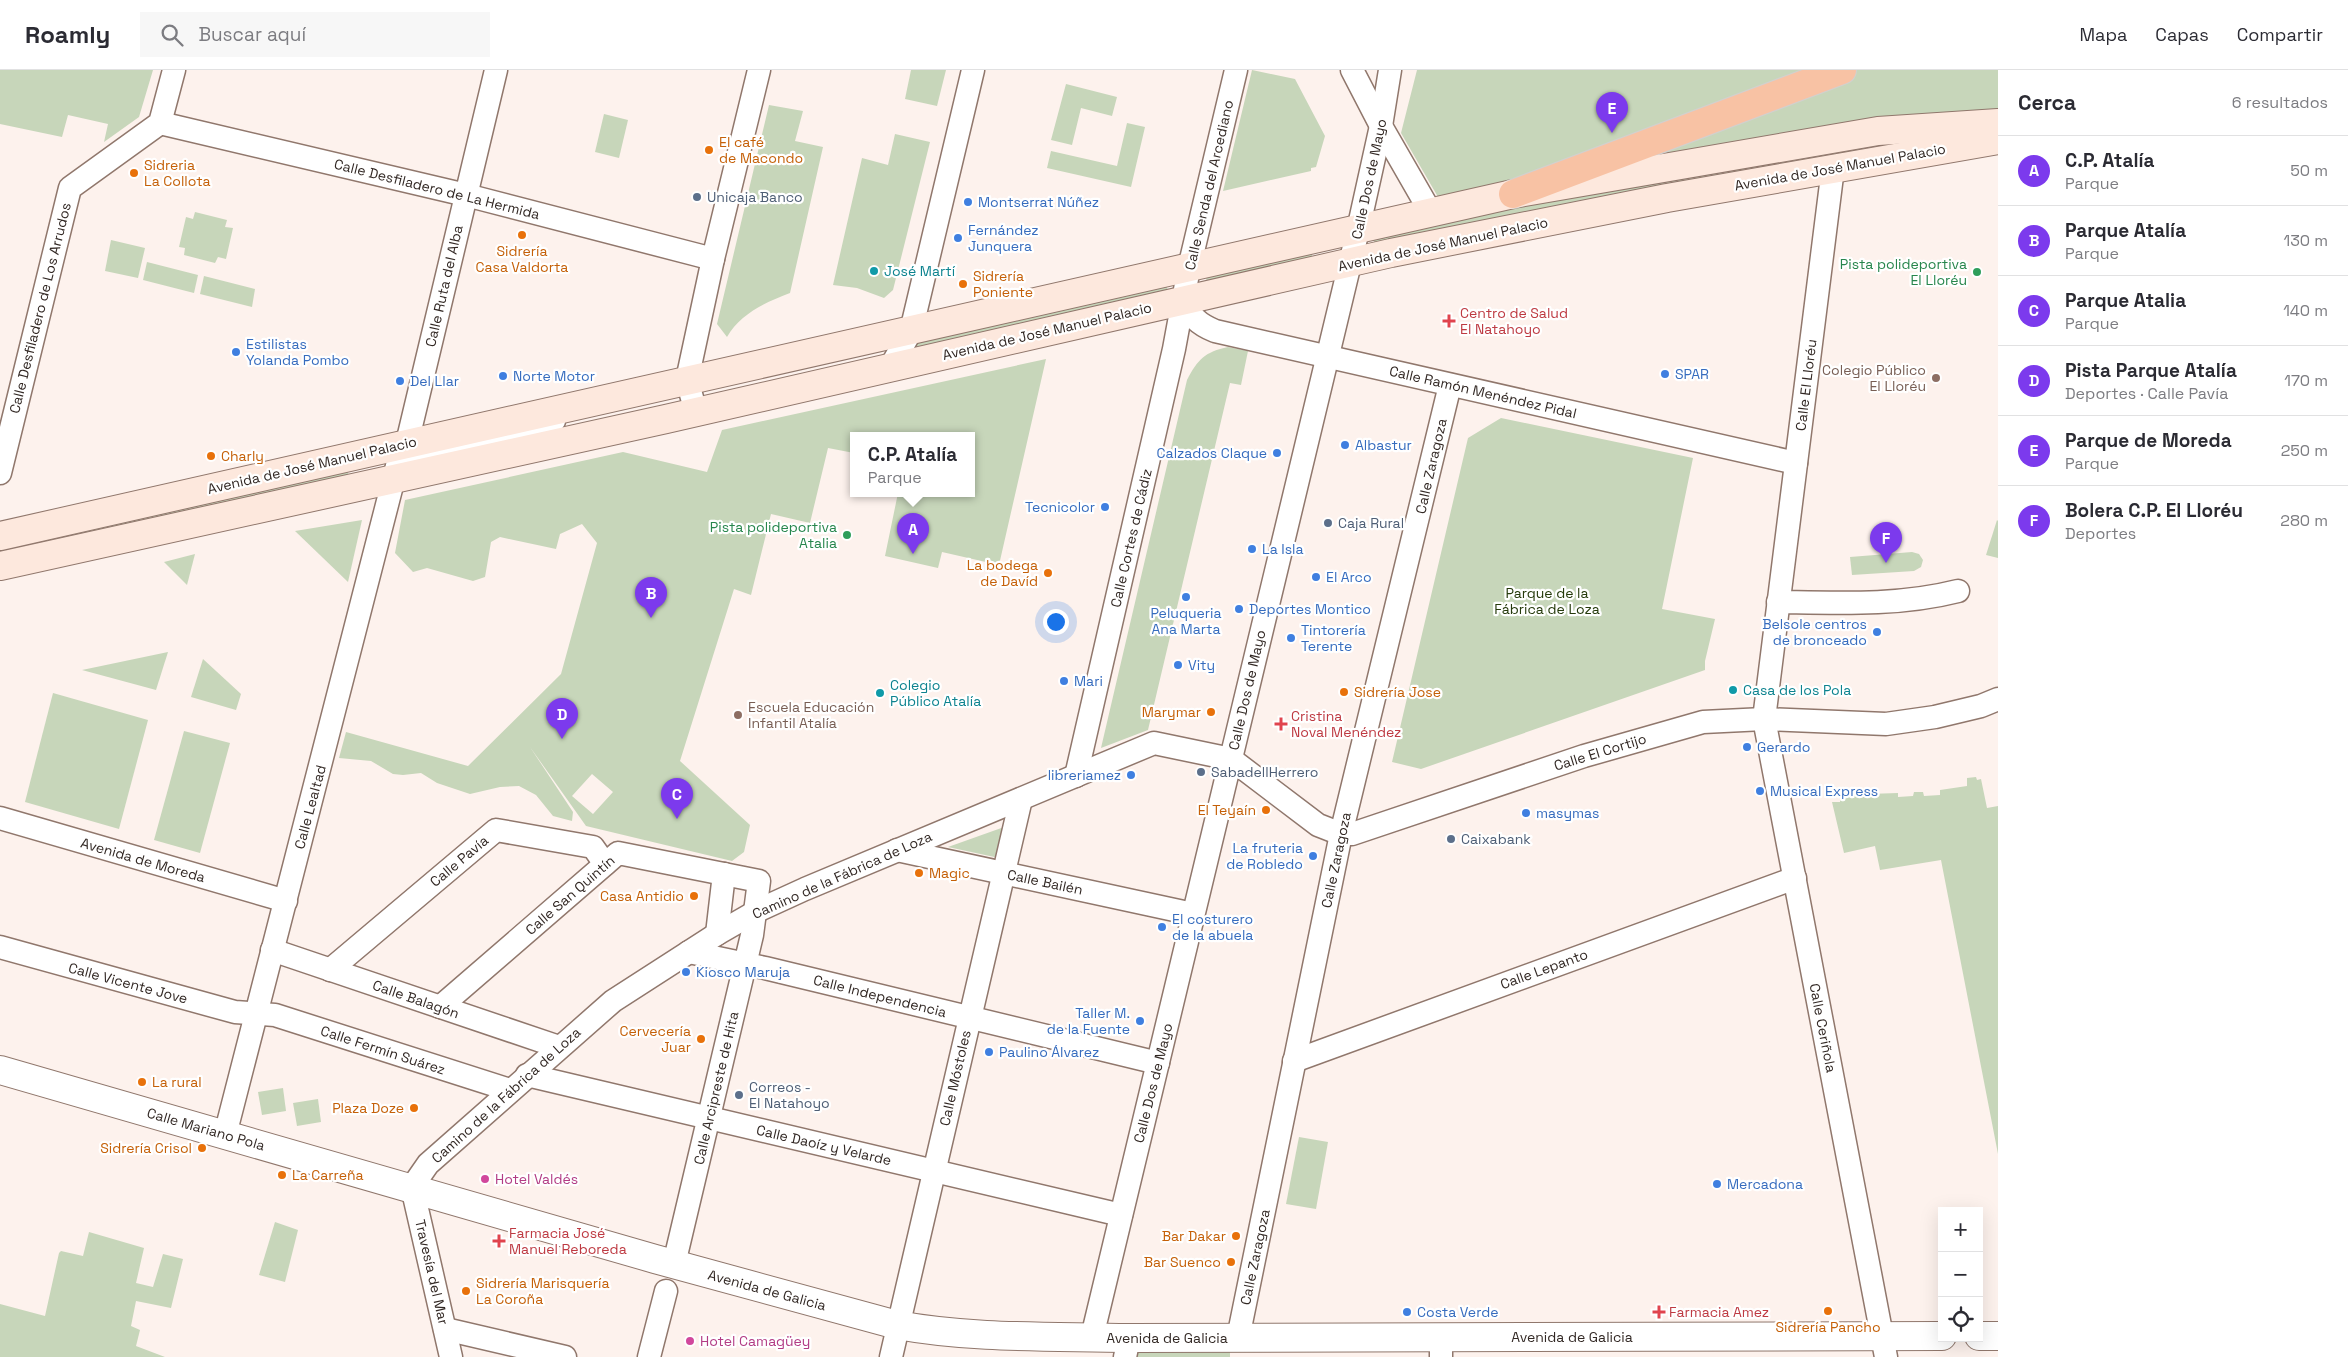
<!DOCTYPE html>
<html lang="es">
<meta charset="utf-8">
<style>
:root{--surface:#fff;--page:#f7f7f7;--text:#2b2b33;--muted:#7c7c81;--line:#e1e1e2;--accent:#7c3aed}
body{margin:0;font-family:"Space Grotesk",sans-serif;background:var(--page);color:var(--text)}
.controls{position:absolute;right:15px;bottom:15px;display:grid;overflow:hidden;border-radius:0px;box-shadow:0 5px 20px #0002}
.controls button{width:45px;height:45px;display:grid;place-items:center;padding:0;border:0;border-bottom:1px solid var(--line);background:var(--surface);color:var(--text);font:25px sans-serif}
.you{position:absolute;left:1055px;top:551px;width:18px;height:18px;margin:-12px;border:4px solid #fff;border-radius:50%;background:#1a73e8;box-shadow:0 0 0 8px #1a73e833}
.badge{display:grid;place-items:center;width:32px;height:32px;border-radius:50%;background:var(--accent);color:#fff;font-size:16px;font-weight:700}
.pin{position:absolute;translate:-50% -41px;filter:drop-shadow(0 1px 2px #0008)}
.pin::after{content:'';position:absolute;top:26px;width:18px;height:15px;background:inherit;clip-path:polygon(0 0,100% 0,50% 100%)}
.popup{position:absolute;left:850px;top:362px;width:125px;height:65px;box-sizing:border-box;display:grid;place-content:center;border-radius:0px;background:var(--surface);filter:drop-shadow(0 1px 4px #0005);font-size:16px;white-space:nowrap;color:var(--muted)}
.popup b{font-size:19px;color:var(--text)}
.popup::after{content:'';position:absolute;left:50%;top:100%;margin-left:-10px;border:10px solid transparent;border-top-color:var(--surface)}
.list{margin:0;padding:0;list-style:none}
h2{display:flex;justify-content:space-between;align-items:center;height:65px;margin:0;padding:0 20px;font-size:21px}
h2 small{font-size:16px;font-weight:400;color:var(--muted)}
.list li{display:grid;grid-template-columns:32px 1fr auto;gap:15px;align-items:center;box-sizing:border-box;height:70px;padding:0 20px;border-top:1px solid var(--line)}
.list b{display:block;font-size:19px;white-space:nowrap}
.list p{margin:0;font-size:16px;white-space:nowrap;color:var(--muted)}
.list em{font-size:16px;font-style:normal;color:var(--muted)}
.icon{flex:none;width:28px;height:28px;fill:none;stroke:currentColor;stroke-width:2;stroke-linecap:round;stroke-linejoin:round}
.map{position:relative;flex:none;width:1998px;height:1287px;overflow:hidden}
header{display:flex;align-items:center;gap:30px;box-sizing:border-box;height:70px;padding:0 25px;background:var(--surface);border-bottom:1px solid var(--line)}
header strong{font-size:24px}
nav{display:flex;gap:28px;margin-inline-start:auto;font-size:18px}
.search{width:350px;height:45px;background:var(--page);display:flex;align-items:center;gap:12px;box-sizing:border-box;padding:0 18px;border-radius:0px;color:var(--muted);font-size:19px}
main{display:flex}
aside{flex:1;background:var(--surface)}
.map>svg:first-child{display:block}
</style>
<header>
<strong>Roamly</strong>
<div class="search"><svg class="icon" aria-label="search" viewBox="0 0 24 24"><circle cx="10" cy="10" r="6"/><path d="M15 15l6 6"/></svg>Buscar aquí</div>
<nav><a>Mapa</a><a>Capas</a><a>Compartir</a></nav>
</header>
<main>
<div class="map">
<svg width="1998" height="1287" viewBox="0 0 1998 1287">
<rect width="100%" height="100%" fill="#fdf2ed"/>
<g fill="#c7d6ba" fill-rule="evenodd">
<path d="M0 0H153L139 47 104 72 108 54 68 45 62 67 0 54Z"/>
<path d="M911 0H946L937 36 905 29Z"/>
<path d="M1252 0 1295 9 1325 66 1316 97 1311 98V101L1223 121Z"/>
<path d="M1417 0H1998V41L1769 76 1534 104 1438 127 1401 63Z"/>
<path d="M1066 14 1117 27 1112 46 1081 38 1072 75 1051 70Z"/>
<path d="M769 35 803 41 795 71 823 77 790 223C766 232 740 244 727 267L717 254Z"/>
<path d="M604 44 628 50 619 88 595 82Z"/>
<path d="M1127 53 1145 57 1131 117 1047 98 1051 81 1117 96Z"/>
<path d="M895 64 930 72 893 220 884 228 857 218 833 215 862 88 888 95Z"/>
<path d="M1904 66H1956L1375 174 1373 169 1520 132Z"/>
<path d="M195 142 227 150 225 157 233 158 226 189 218 187 215 193 184 185 185 178 179 177 186 147 193 149Z"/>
<path d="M111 170 145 178 138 208 105 201Z"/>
<path d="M1312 183V190L1207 213 1206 207Z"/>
<path d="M147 192 198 205 194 223 143 210Z"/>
<path d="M204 206 255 219 252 237 200 224Z"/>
<path d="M1160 214 1167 217 1168 223 916 280 914 273Z"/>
<path d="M1228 277 1248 281 1241 315 1230 313 1148 660 1101 678 1187 310C1198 289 1205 282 1228 277Z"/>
<path d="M1046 289 999 495 942 482 938 498 885 486 898 423H972V365H854V383L828 378 810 453 771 444 751 525 734 519 680 691 750 755 744 782 732 791 586 756 530 677 573 742 572 751 553 746 536 725 519 716 500 717 470 724 437 713 421 703 403 705 393 704 371 691 339 688 346 662 468 696 561 604 597 473 582 454 560 464 556 479 500 467 491 472 485 507 473 511 427 498 413 502 395 483 405 430 623 382 707 402 722 360ZM592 704 613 722 593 744 572 726Z"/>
<path d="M1501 348 1693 388 1662 539 1715 549 1705 591V600L1421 699 1392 692 1468 368Z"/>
<path d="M345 397 349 405 0 489V474Z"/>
<path d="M362 450 348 512 295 461Z"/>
<path d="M1997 450 1998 451V488L1986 485Z"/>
<path d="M1912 482 1919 484 1923 490 1921 497 1914 501 1852 505 1850 487Z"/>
<path d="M195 484 187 515 164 492Z"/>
<path d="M168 582 156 620 82 600Z"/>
<path d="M203 589 241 624 236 640 191 627Z"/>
<path d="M53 623 148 650 119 759 25 732Z"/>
<path d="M184 661 230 673 200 783 154 770Z"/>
<path d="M1976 707 1977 710 1981 709 1987 738 1998 736V1084L1941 790 1880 800 1875 776 1844 783 1832 732H1840L1841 722 1856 723 1857 718 1868 719V724L1898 723V727L1913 726 1914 722H1923L1924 726 1940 725V720L1967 716V708Z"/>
<path d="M1007 756 999 788 948 777Z"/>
<path d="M283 1018 286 1041 262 1045 258 1022Z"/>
<path d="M318 1029 321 1052 297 1056 293 1033Z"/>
<path d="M1299 1067 1328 1072 1316 1139 1286 1134Z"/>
<path d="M275 1152 298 1160 285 1212 259 1205Z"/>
<path d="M89 1162 144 1178 136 1213 153 1217 163 1184 183 1189 171 1238 136 1231 131 1256 140 1260 136 1276 165 1287H0V1234L45 1246 59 1183 61 1181 83 1186Z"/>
<path d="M1138 1281 1230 1282V1287H1137Z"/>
</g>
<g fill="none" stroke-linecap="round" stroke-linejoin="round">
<defs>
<g id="minor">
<path d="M1352 0 1381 56 1431 143"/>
<path d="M160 53 466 125 713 189"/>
<path d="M1833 98 1764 649 1886 1287"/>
<path d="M1183 230C1191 247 1198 254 1215 261L1796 393"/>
<path d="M891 296 911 261 973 0"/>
<path d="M696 342 687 310 713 189 759 0"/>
<path d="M407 373 496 0"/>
<path d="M0 403 70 118 160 53 174 0"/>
<path d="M1778 532C1839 533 1899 536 1958 521"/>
<path d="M1076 706 1174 279 1189 198 1236 0"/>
<path d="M0 748 286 831"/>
<path d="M897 780 1193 844"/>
<path d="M717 864 724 804"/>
<path d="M0 877 235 942 275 945 510 1020"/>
<path d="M272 880 559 977"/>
<path d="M689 882 765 898 1158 993"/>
<path d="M330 900 496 760 593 777 605 794"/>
<path d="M440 937 618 783 759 811 752 865 674 1194"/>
<path d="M1294 991 1795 808"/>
<path d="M527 1005 1121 1145"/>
<path d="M225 1065 398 392 532 360 554 351"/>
<path d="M445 1259 565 1287"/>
<path d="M1092 1267 1358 160 1381 56 1390 0"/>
<path d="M1441 1267V1287"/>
<path d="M1238 1268 1341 764 1450 315"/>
<path d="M451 1287 412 1117 428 1094 613 931 717 864 757 841 805 819 1154 673 1231 689 1318 755 1341 764H1352L1584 686 1703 652 1764 649 1886 654 1935 647 1981 636 1998 629"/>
<path d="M649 1287 666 1221"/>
<path d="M891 1287 1021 729"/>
<path d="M1125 1287 1129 1268"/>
</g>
<g id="tertiary">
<path d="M0 1000 655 1189 897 1255C974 1269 1051 1266 1129 1268L1942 1266"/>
<path d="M1979 1266H1998"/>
</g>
<g id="secondary">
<path d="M0 466 1513 124 1878 61 1998 53"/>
<path d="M0 496 666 349 1391 183 1667 128 1998 70"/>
</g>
<path id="trunk" d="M1513 124 1842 0"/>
</defs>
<use href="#minor" stroke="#90776c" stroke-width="25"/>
<use href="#tertiary" stroke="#90776c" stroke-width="30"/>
<use href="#secondary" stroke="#90776c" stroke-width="30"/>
<use href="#trunk" stroke="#d2d0cf" stroke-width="30"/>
<use href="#minor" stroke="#fff" stroke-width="22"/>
<use href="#tertiary" stroke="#fff" stroke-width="28"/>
<use href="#secondary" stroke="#fde8dd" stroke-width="28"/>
<use href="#trunk" stroke="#f8c2a4" stroke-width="28"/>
</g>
<g fill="#e8710a" stroke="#fff" stroke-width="2">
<circle cx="709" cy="80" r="5"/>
<circle cx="134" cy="103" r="5"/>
<circle cx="522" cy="165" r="5"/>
<circle cx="963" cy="214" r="5"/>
<circle cx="211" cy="386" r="5"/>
<circle cx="1048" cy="503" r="5"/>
<circle cx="1344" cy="622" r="5"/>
<circle cx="1211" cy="642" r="5"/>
<circle cx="1266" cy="740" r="5"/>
<circle cx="919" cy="803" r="5"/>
<circle cx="694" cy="826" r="5"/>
<circle cx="701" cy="969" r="5"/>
<circle cx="142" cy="1012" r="5"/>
<circle cx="414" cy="1038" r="5"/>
<circle cx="202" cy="1078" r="5"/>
<circle cx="282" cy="1105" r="5"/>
<circle cx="1236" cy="1166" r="5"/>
<circle cx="1231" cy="1192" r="5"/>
<circle cx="466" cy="1221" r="5"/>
<circle cx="1828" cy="1241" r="5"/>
</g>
<g fill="#5c6f8a" stroke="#fff" stroke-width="2">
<circle cx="697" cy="127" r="5"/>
<circle cx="1328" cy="453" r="5"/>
<circle cx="1201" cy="702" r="5"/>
<circle cx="1451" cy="769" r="5"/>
<circle cx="739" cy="1025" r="5"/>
</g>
<g fill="#3f7fe0" stroke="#fff" stroke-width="2">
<circle cx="968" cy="132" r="5"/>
<circle cx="958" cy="168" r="5"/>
<circle cx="236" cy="282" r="5"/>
<circle cx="1665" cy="304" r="5"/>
<circle cx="503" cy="306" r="5"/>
<circle cx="400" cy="311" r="5"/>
<circle cx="1345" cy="375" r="5"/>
<circle cx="1277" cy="383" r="5"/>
<circle cx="1105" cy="437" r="5"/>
<circle cx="1252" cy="479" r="5"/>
<circle cx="1316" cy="507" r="5"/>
<circle cx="1186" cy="527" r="5"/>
<circle cx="1239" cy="539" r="5"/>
<circle cx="1877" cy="562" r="5"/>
<circle cx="1291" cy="568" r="5"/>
<circle cx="1178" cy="595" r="5"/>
<circle cx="1064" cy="611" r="5"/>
<circle cx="1747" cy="677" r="5"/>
<circle cx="1131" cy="705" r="5"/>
<circle cx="1760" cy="721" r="5"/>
<circle cx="1526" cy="743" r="5"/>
<circle cx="1313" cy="786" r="5"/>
<circle cx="1162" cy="857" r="5"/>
<circle cx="686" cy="902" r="5"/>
<circle cx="1140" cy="951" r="5"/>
<circle cx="989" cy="982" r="5"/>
<circle cx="1717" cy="1114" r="5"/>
<circle cx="1407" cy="1242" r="5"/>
</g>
<g fill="#0f9aa8" stroke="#fff" stroke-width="2">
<circle cx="874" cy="201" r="5"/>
<circle cx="1733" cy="620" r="5"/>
<circle cx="880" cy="623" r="5"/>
</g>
<g fill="#2e9e5b" stroke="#fff" stroke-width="2">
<circle cx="1977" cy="202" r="5"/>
<circle cx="847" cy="465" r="5"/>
</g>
<g fill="#e0444e" stroke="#fff" stroke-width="2">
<path d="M1446.5 243.5h5v5h5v5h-5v5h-5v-5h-5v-5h5z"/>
<path d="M1278.5 646.5h5v5h5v5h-5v5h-5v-5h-5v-5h5z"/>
<path d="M496.5 1163.5h5v5h5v5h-5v5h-5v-5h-5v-5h5z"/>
<path d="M1656.5 1234.5h5v5h5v5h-5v5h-5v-5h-5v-5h5z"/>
</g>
<g fill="#8d6e63" stroke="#fff" stroke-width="2">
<circle cx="1936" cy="308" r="5"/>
<circle cx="738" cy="645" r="5"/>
</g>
<g fill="#d1479c" stroke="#fff" stroke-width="2">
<circle cx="485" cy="1109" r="5"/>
<circle cx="690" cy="1271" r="5"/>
</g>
<g text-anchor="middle" stroke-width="4.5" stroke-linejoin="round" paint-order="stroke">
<g font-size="14" fill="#c56008" stroke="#fff" text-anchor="start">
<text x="719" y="77">El café<tspan x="719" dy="16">de Macondo</tspan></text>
<text x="144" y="100">Sidreria<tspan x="144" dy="16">La Collota</tspan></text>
<text x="522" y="186" text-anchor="middle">Sidrería<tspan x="522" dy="16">Casa Valdorta</tspan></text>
<text x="973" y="211">Sidrería<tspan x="973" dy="16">Poniente</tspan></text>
<text x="221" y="391">Charly</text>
<text x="1038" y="500" text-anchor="end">La bodega<tspan x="1038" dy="16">de Davíd</tspan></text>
<text x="1354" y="627">Sidrería Jose</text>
<text x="1201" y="647" text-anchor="end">Marymar</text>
<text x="1256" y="745" text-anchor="end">El Teyaín</text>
<text x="929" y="808">Magic</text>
<text x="684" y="831" text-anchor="end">Casa Antidio</text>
<text x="691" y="966" text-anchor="end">Cervecería<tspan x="691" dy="16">Juar</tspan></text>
<text x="152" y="1017">La rural</text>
<text x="404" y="1043" text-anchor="end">Plaza Doze</text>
<text x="192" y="1083" text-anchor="end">Sidrería Crisol</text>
<text x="292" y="1110">La Carreña</text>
<text x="1226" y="1171" text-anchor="end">Bar Dakar</text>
<text x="1221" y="1197" text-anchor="end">Bar Suenco</text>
<text x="476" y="1218">Sidrería Marisquería<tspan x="476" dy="16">La Coroña</tspan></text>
<text x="1828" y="1262" text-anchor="middle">Sidrería Pancho</text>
</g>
<g font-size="14" fill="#322824" stroke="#fff">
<text transform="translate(1840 97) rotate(-10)" y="5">Avenida de José Manuel Palacio</text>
<text transform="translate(1369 109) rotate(-78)" y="5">Calle Dos de Mayo</text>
<text transform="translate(1209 115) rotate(-77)" y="5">Calle Senda del Arcediano</text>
<text transform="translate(437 119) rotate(14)" y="5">Calle Desfiladero de La Hermida</text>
<text transform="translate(1443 174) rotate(-12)" y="5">Avenida de José Manuel Palacio</text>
<text transform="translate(444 216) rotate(-77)" y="5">Calle Ruta del Alba</text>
<text transform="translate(40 238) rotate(-76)" y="5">Calle Desfiladero de Los Arrudos</text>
<text transform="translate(1047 261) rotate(-13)" y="5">Avenida de José Manuel Palacio</text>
<text transform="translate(1806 315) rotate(-83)" y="5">Calle El Lloréu</text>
<text transform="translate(1483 322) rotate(13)" y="5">Calle Ramón Menéndez Pidal</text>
<text transform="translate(312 395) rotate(-13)" y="5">Avenida de José Manuel Palacio</text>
<text transform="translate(1431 396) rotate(-77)" y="5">Calle Zaragoza</text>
<text transform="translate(1131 468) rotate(-77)" y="5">Calle Cortes de Cádiz</text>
<text transform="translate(1247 620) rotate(-77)" y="5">Calle Dos de Mayo</text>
<text transform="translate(1600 682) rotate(-17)" y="5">Calle El Cortijo</text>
<text transform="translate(310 737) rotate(-75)" y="5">Calle Lealtad</text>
<text transform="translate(143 790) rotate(16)" y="5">Avenida de Moreda</text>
<text transform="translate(1336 790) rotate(-78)" y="5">Calle Zaragoza</text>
<text transform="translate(459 791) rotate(-40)" y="5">Calle Pavía</text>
<text transform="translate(842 805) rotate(-24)" y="5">Camino de la Fábrica de Loza</text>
<text transform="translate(1045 812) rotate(12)" y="5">Calle Bailén</text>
<text transform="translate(570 825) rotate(-41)" y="5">Calle San Quintín</text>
<text transform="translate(1544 899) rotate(-20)" y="5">Calle Lepanto</text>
<text transform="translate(128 913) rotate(15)" y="5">Calle Vicente Jove</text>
<text transform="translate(880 926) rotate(14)" y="5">Calle Independencia</text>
<text transform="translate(416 929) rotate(19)" y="5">Calle Balagón</text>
<text transform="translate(1823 958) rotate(79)" y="5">Calle Ceriñola</text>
<text transform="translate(383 980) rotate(18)" y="5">Calle Fermín Suárez</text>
<text transform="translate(955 1008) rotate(-77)" y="5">Calle Móstoles</text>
<text transform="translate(1153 1013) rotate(-76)" y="5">Calle Dos de Mayo</text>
<text transform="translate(716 1018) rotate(-77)" y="5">Calle Arcipreste de Hita</text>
<text transform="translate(506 1025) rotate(-42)" y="5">Camino de la Fábrica de Loza</text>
<text transform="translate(206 1059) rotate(16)" y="5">Calle Mariano Pola</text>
<text transform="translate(824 1075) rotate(13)" y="5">Calle Daoíz y Velarde</text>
<text transform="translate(1255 1187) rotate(-78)" y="5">Calle Zaragoza</text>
<text transform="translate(432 1202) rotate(77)" y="5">Travesía del Mar</text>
<text transform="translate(767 1220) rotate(15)" y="5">Avenida de Galicia</text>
<text x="1572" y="1272">Avenida de Galicia</text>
<text x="1167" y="1273">Avenida de Galicia</text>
</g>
<g font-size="14" fill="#4e5e75" stroke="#fff" text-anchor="start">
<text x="707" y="132">Unicaja Banco</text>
<text x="1338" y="458">Caja Rural</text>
<text x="1211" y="707">SabadellHerrero</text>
<text x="1461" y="774">Caixabank</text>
<text x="749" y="1022">Correos -<tspan x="749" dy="16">El Natahoyo</tspan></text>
</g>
<g font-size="14" fill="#366cbe" stroke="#fff" text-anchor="start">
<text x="978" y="137">Montserrat Núñez</text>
<text x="968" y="165">Fernández<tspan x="968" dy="16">Junquera</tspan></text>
<text x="246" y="279">Estilistas<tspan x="246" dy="16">Yolanda Pombo</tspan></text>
<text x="1675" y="309">SPAR</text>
<text x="513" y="311">Norte Motor</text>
<text x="410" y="316">Del Llar</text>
<text x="1355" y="380">Albastur</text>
<text x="1267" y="388" text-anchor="end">Calzados Claque</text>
<text x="1095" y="442" text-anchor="end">Tecnicolor</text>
<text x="1262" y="484">La Isla</text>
<text x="1326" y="512">El Arco</text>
<text x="1249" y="544">Deportes Montico</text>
<text x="1186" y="548" text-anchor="middle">Peluqueria<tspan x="1186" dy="16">Ana Marta</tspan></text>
<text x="1867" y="559" text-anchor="end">Belsole centros<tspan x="1867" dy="16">de bronceado</tspan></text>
<text x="1301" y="565">Tintorería<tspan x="1301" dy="16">Terente</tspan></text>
<text x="1188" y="600">Vity</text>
<text x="1074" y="616">Mari</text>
<text x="1757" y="682">Gerardo</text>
<text x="1121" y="710" text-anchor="end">libreriamez</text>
<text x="1770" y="726">Musical Express</text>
<text x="1536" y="748">masymas</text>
<text x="1303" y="783" text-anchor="end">La fruteria<tspan x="1303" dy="16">de Robledo</tspan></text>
<text x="1172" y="854">El costurero<tspan x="1172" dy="16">de la abuela</tspan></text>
<text x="696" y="907">Kiosco Maruja</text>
<text x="1130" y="948" text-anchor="end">Taller M.<tspan x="1130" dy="16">de la Fuente</tspan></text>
<text x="999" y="987">Paulino Álvarez</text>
<text x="1727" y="1119">Mercadona</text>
<text x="1417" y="1247">Costa Verde</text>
</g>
<g font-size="14" fill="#27864d" stroke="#fff" text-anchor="end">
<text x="1967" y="199">Pista polideportiva<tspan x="1967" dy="16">El Lloréu</tspan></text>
<text x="837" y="462">Pista polideportiva<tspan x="837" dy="16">Atalia</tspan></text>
</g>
<g font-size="14" fill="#0d838f" stroke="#fff" text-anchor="start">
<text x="884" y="206">José Martí</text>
<text x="890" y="620">Colegio<tspan x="890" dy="16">Público Atalía</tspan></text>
<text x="1743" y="625">Casa de los Pola</text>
</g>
<g font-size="14" fill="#be3a42" stroke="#fff" text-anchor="start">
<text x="1460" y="248">Centro de Salud<tspan x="1460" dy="16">El Natahoyo</tspan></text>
<text x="1291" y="651">Cristina<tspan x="1291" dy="16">Noval Menéndez</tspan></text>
<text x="509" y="1168">Farmacia José<tspan x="509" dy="16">Manuel Reboreda</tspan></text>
<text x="1669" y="1247">Farmacia Amez</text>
</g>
<g font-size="14" fill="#785e54" stroke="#fff" text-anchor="end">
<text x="1926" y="305">Colegio Público<tspan x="1926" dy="16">El Lloréu</tspan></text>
<text x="748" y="642" text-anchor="start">Escuela Educación<tspan x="748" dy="16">Infantil Atalía</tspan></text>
</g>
<g font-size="14" fill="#253a0b" stroke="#fff">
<text x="1547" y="528">Parque de la<tspan x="1547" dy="16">Fábrica de Loza</tspan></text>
</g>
<g font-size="14" fill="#b23c85" stroke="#fff" text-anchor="start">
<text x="495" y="1114">Hotel Valdés</text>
<text x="700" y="1276">Hotel Camagüey</text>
</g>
</g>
</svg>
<div class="controls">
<button>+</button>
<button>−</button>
<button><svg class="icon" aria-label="locate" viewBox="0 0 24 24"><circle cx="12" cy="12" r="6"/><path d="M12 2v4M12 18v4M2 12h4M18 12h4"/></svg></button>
</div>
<div class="you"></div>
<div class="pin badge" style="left:913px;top:484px">A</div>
<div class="popup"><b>C.P. Atalía</b>Parque</div>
<div class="pin badge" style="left:651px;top:548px">B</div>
<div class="pin badge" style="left:677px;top:749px">C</div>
<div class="pin badge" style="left:562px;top:669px">D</div>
<div class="pin badge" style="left:1612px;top:63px">E</div>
<div class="pin badge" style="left:1886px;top:493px">F</div>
</div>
<aside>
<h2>Cerca<small>6 resultados</small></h2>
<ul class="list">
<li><span class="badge">A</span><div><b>C.P. Atalía</b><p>Parque</p></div><em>50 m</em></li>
<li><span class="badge">B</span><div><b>Parque Atalía</b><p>Parque</p></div><em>130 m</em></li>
<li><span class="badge">C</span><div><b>Parque Atalia</b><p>Parque</p></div><em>140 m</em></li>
<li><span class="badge">D</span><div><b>Pista Parque Atalía</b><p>Deportes · Calle Pavía</p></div><em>170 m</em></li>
<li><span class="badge">E</span><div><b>Parque de Moreda</b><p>Parque</p></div><em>250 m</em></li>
<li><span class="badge">F</span><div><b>Bolera C.P. El Lloréu</b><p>Deportes</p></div><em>280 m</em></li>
</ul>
</aside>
</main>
